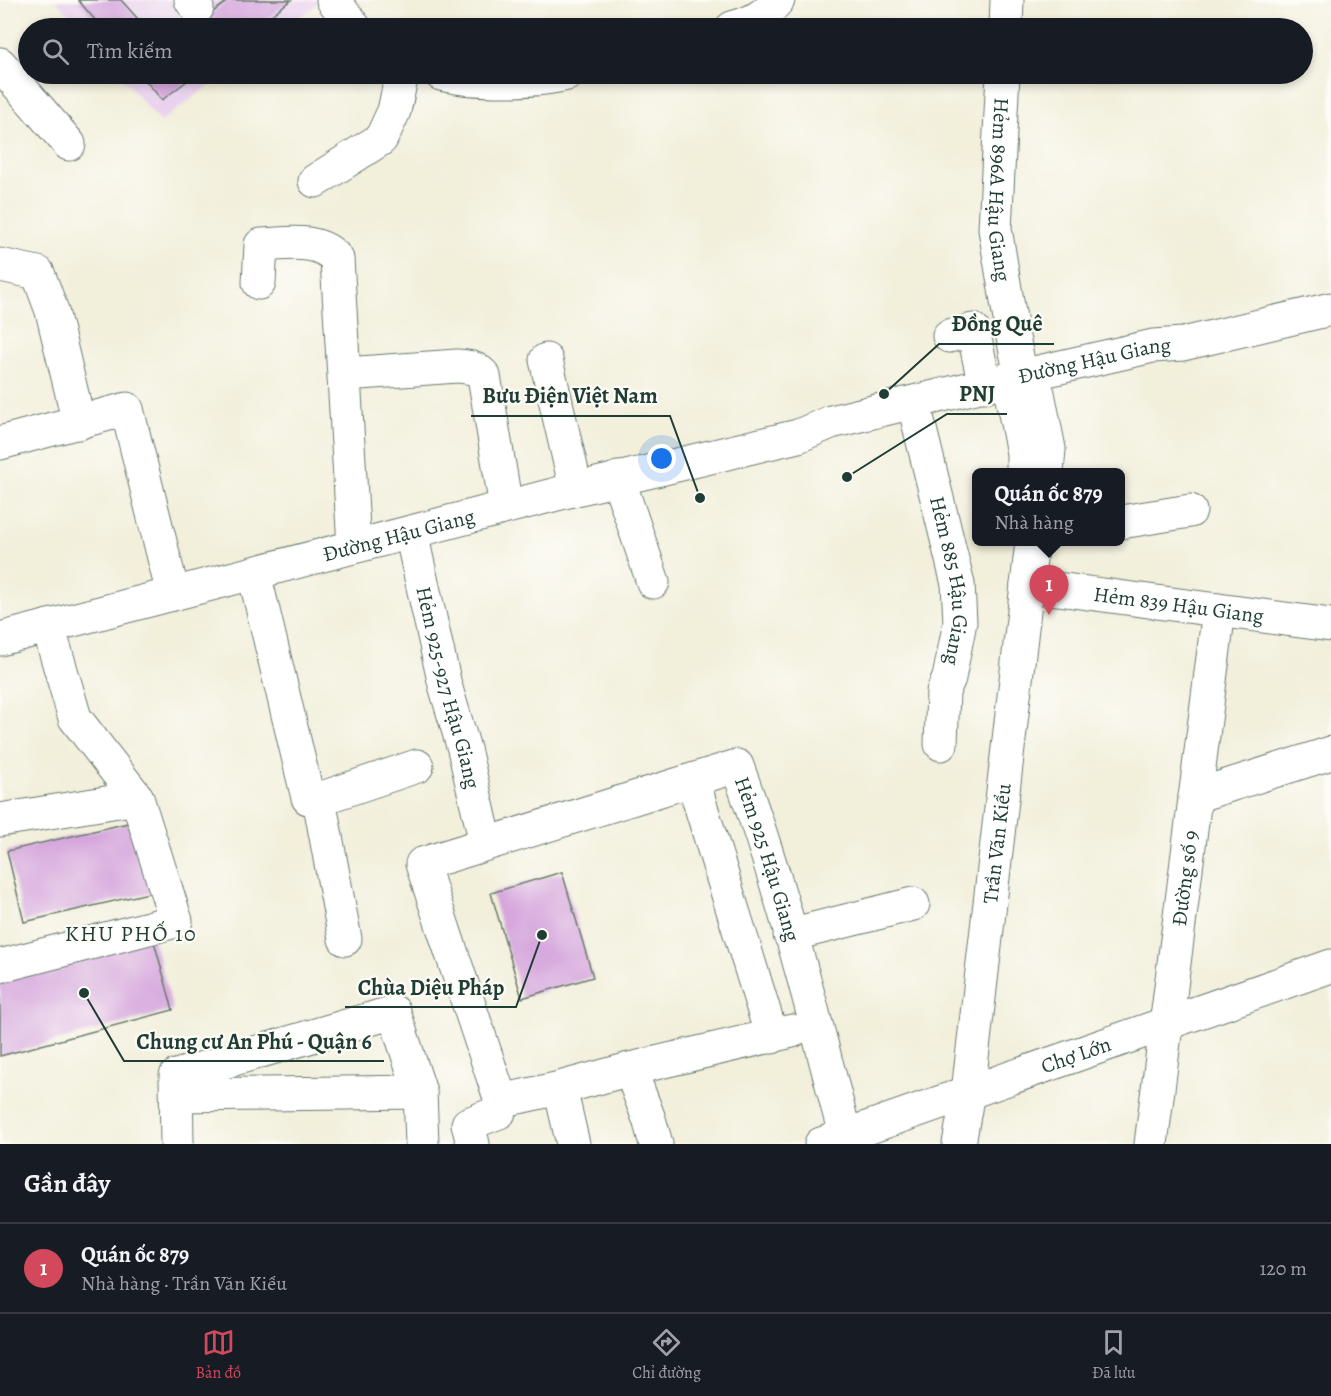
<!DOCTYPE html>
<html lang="vi">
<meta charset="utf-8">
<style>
:root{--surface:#171b24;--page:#20242c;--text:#f1f3f6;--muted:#9ea1a6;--line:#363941;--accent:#d1495b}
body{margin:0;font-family:Alegreya,serif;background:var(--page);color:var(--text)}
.you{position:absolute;left:662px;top:459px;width:21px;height:21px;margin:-15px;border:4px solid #fff;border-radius:50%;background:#1a73e8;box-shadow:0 0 0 9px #1a73e833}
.badge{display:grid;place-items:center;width:39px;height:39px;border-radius:50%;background:var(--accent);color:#fff;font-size:20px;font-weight:700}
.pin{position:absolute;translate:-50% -50px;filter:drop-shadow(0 2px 3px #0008)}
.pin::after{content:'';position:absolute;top:32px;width:21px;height:18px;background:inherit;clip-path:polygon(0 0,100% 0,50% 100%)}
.popup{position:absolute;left:972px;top:468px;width:153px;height:78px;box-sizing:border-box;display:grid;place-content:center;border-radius:9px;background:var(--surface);filter:drop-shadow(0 2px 4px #0005);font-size:20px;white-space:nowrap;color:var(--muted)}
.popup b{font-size:22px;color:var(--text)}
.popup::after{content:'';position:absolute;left:50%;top:100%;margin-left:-12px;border:12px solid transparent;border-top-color:var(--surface)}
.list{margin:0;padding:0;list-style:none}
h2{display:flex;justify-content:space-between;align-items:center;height:78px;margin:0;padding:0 24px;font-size:26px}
h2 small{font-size:20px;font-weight:400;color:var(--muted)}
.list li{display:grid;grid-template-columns:39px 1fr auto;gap:18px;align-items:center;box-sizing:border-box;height:90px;padding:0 24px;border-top:2px solid var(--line)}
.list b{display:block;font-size:22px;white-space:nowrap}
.list p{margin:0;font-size:20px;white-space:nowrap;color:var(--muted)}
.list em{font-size:20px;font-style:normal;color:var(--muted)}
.icon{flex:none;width:33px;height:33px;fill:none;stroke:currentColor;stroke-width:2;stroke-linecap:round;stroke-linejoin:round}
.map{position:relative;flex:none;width:1331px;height:1144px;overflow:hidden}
.search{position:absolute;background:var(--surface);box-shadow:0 3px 9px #0003;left:18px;right:18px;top:18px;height:66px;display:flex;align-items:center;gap:15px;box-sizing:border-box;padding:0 21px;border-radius:33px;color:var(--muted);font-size:22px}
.sheet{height:168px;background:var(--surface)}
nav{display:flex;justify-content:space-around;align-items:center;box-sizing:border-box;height:84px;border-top:2px solid var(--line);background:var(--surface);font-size:16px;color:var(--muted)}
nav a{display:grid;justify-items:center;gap:3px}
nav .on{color:var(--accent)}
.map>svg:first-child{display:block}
</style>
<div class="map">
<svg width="1331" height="1144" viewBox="0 0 1331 1144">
<rect width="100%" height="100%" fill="#fdfcf7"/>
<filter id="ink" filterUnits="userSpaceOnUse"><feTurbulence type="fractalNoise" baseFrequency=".0167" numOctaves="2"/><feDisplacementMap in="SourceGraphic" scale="12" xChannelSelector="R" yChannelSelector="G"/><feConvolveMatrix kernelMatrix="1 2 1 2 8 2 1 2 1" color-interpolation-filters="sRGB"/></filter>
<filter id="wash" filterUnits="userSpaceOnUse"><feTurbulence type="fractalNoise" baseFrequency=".008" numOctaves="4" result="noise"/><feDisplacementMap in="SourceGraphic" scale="24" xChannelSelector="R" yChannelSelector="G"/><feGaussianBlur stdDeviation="1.35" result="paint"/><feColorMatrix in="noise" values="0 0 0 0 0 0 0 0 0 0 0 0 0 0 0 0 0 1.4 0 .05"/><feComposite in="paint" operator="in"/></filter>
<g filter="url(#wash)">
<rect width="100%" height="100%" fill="#f2efdb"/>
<g fill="#e9d2ee">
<path d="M56 0H318L320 2 285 28H81Z"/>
<path d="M119 74H225L160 122Z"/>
</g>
<g id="blocks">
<g fill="#d6a7dd">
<path d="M78 0H121L146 28H102Z"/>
<path d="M229 0H291L254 28H192Z"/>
<path d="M140 74H196L162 100Z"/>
<path d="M137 821 153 892 24 922 7 851Z"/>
<path d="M562 872 593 977 522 998 491 893Z"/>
<path d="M153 938 173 1010 0 1056V976Z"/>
</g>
</g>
</g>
<g filter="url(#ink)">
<use href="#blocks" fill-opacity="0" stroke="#697b6e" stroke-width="1.5"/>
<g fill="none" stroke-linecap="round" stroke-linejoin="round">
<defs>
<g id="minor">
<path d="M191 0 197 8"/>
<path d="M333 0 355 28"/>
<path d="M732 28C754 22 763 17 778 0"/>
<path d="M1006 28 1007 0"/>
<path d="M0 64 69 144"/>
<path d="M441 74C472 82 536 82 567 74"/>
<path id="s1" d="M1003 74 995 229 1013 337 1021 376"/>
<path d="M315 181 381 139 394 111 402 74"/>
<path d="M0 265 38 273 52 311 79 423"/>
<path d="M259 283 261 245C287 244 319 237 337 259L354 546"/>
<path d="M949 336 973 330 985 386"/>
<path d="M546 360 576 489"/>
<path d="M346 374 457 366C468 367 477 367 484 376L506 507"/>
<path d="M1021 376 1038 393 1049 449 1047 472"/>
<path d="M1021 376 1012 398 1023 453V472"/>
<path id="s2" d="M917 417 958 584 960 622 949 678 943 692 941 744"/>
<path d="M0 443 127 409 173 594"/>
<path d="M618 478 653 582"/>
<path d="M1121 522 1190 511"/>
<path id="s3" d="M411 533 445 685 464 749 486 843"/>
<path d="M254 573 308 798 319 799 417 766"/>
<path id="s4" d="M1027 585 1331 625"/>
<path d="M693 781 772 1037"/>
<path d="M1195 796 1331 753"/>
<path d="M319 799 345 939"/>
<path d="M0 820 137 798"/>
<path d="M790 935 913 904"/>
<path d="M0 966 176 921 137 798 75 718 48 626"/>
<path d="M630 1069 792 1031"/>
<path d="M560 1088 573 1144"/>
<path d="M177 1095 420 1092"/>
<path d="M177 1144 176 1076 394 1012 420 1092 422 1144"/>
<path d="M473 1144 468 1124 499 1112 501 1101"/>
<path id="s5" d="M656 1144 649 1119 630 1069 560 1088 501 1101 422 864 737 766C781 886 813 1011 845 1135"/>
<path id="s6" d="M821 1144 1331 966"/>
<path id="s7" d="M959 1144 968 1092 1032 542"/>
<path id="s8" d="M1151 1144 1219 610"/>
</g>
<g id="major">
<path id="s9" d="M0 639 576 489 798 436 831 422 1021 376 1153 346 1183 344 1331 309"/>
</g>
</defs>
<use href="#minor" stroke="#697b6e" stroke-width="35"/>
<use href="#major" stroke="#697b6e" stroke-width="35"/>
<use href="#minor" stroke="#fff" stroke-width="33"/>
<use href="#major" stroke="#fff" stroke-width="33"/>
</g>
</g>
<g text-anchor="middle" stroke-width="4.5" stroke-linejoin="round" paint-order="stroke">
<g font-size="21" fill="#1f3d34" stroke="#fdfcf7">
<text dy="7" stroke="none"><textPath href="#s1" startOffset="116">Hẻm 896A Hậu Giang</textPath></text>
<text dy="7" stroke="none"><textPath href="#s9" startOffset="1130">Đường Hậu Giang</textPath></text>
<text dy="7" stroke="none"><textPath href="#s9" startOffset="412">Đường Hậu Giang</textPath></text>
<text dy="7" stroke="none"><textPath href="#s2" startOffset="168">Hẻm 885 Hậu Giang</textPath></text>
<text dy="7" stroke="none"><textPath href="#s4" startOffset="153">Hẻm 839 Hậu Giang</textPath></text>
<text dy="7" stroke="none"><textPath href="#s3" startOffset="159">Hẻm 925-927 Hậu Giang</textPath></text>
<text dy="7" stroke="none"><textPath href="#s7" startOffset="303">Trần Văn Kiểu</textPath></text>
<text dy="7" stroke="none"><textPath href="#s5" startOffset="890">Hẻm 925 Hậu Giang</textPath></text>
<text dy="7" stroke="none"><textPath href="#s8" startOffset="268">Đường số 9</textPath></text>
<text dy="7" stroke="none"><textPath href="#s6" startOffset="270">Chợ Lớn</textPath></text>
</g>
<g font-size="22" letter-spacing="1.5" fill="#1f3d34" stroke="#fdfcf7">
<text x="131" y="941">KHU PHỐ 10</text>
</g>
</g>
<path fill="none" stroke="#1f3d34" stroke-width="2" d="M884 394L939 344H1054M847 477L947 414H1007M700 498L670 416H471M542 935L516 1007H345M84 993L124 1061H384"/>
<g fill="#1f3d34" stroke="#fdfcf7" stroke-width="2">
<circle cx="884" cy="394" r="6"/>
<circle cx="847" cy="477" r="6"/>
<circle cx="700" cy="498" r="6"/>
<circle cx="542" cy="935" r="6"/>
<circle cx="84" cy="993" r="6"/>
</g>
<g font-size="22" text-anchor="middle" font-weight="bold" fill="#1f3d34" stroke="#fdfcf7" stroke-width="4.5" stroke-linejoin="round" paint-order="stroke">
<text x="997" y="331">Đồng Quê</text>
<text x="977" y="401">PNJ</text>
<text x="570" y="403">Bưu Điện Việt Nam</text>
<text x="431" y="995">Chùa Diệu Pháp</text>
<text x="254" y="1049">Chung cư An Phú - Quận 6</text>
</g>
</svg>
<div class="you"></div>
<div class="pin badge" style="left:1049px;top:615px">1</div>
<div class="popup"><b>Quán ốc 879</b>Nhà hàng</div>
<div class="search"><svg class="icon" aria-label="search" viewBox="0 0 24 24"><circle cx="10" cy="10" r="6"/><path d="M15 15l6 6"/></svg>Tìm kiếm</div>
</div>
<section class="sheet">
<h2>Gần đây<small></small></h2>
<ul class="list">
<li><span class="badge">1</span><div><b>Quán ốc 879</b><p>Nhà hàng · Trần Văn Kiểu</p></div><em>120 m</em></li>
</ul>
</section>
<nav>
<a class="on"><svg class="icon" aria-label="map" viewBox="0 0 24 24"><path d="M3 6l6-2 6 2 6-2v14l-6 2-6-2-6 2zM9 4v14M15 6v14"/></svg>Bản đồ</a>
<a><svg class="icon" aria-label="directions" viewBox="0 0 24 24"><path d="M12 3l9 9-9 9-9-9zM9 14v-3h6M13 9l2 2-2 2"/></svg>Chỉ đường</a>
<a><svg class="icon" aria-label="saved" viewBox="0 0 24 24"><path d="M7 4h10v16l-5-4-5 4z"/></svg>Đã lưu</a>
</nav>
